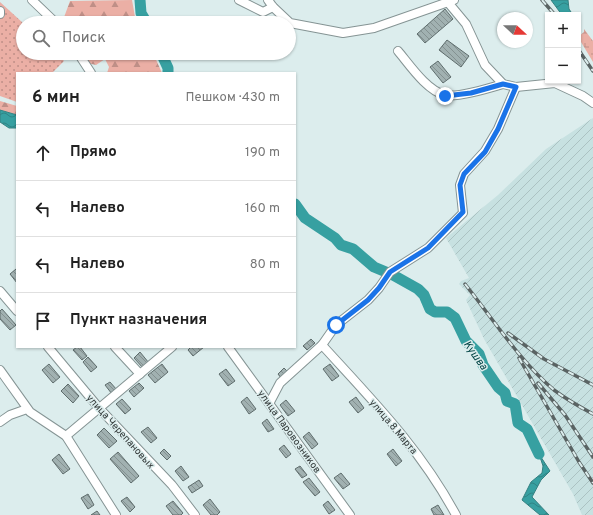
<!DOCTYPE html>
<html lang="ru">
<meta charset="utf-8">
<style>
:root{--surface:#fff;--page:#f6f6f6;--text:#222;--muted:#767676;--line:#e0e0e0}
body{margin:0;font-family:Overpass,sans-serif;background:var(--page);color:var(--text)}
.controls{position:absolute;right:12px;top:12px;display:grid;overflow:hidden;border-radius:0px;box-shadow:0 1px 3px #0004}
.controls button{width:36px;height:36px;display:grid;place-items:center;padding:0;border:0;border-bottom:1px solid var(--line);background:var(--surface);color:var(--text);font:20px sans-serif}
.compass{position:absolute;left:497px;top:12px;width:36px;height:36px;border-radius:50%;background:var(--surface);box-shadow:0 1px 3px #0004;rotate:111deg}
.stop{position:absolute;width:12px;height:12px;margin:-9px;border:3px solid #1a73e8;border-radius:50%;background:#fff}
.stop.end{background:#1a73e8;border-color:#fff;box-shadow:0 1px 4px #0008}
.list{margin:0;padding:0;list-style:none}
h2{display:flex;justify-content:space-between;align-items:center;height:52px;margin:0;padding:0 16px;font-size:17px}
h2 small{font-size:13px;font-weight:400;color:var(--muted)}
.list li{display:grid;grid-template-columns:26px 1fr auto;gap:12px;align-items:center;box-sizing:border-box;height:56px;padding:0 16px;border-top:1px solid var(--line)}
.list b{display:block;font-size:15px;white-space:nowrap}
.list em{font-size:13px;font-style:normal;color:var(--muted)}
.icon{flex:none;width:22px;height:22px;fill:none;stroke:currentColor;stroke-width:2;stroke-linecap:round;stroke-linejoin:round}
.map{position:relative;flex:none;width:593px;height:515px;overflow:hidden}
.search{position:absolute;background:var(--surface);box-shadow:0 1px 3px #0004;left:16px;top:16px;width:280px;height:44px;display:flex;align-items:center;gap:10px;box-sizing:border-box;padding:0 14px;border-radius:22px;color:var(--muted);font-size:15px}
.panel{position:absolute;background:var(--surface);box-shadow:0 1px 3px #0004;left:16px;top:72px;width:280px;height:276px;border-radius:0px}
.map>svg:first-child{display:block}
</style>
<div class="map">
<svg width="593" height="515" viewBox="0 0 593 515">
<defs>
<pattern id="industrial-furrows" width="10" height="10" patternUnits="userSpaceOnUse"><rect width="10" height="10" fill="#c7e1e1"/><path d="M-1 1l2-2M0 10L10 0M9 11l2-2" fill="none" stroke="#abc2c2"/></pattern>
<pattern id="green-dots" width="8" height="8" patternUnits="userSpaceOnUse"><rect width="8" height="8" fill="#ebafa5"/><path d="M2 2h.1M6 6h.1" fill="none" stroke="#bf8f87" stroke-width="1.8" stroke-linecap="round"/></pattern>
<pattern id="forest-firs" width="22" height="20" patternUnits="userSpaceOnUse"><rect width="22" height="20" fill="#ebafa5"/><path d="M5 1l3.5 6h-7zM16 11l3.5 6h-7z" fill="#bf8f87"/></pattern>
<pattern id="wetland-marsh" width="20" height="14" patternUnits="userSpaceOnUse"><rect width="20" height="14" fill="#ebafa5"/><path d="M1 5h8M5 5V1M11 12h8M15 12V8" fill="none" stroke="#bf8f87"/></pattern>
<pattern id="water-waves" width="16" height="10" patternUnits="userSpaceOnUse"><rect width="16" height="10" fill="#37a0a1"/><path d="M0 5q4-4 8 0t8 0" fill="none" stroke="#2f8384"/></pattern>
<pattern id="building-back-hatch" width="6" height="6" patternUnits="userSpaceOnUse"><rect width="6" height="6" fill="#a1b1b1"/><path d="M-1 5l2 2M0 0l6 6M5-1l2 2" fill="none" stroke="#849191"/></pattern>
</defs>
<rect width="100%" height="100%" fill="#dceded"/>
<path fill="url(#industrial-furrows)" d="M593 118V515H582L573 494 484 339 466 300 470 295 459 284 461 281 469 278 446 238 498 195 546 149Z"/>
<path fill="url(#green-dots)" d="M0 2 23 23V53H55L64 61 52 73H17V102L0 96Z"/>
<g fill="url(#forest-firs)">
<path d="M132 0 135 17 140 23H65L63 20 70 1Z"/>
<path d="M82 53H153L162 73H107L109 67 105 59 96 65 87 63Z"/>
<path d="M0 101 17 106V115L0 110Z"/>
</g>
<path fill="url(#wetland-marsh)" d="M584 29 593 41V62L578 37 584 32Z"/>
<g fill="url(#water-waves)" stroke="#358081">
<path d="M551 0H568L569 9 573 15H562Z"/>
<path d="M0 110 17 115V128H9L0 122Z"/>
<path d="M539 454 550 471 541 480 532 497 549 515H540L522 500 531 482 542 473 543 466Z"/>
</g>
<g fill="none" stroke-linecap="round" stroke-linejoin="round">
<g stroke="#37a0a1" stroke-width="11">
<path d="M140 0 141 13 147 23"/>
<path d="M161 53 168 68V73"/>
<path d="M295 204 305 218 335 238 341 245 353 249 374 267 386 272"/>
<path d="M393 275 418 289 424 295 430 309 435 312H447L455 318 466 341 479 354 483 365 498 387 505 393 507 401 515 404 518 423 527 429 539 454"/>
</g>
</g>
<g fill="url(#building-back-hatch)" stroke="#5f6d6d">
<path d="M445 9 453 19 425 43 417 34Z"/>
<path d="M447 40 469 56 461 67 439 50Z"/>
<path d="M438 61 451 77 443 83 430 67Z"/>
<path d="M16 269 17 271V283L10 274Z"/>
<path d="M2 309 16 325 10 330 0 319V311Z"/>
<path d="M311 339 315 343 307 350 303 346Z"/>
<path d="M77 347H80L87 356 82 360 73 350Z"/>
<path d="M191 347H204L193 356 188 350Z"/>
<path d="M140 352 149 363 143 368 134 358Z"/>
<path d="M88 357 97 367 91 372 83 362Z"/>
<path d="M49 364 60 377 53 383 42 370Z"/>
<path d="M162 364 168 372 155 383 148 375Z"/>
<path d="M330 364 339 376 332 381 323 369Z"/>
<path d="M284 368 288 372 281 378 278 374Z"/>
<path d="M226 369 235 381 228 386 219 374Z"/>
<path d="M110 382 117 390 112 394 105 385Z"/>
<path d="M139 383 144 388 134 397 129 391Z"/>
<path d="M68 384 79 396 73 403 61 391Z"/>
<path d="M247 397 256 409 249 414 241 402Z"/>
<path d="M356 397 364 408 358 413 349 402Z"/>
<path d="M122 399 131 409 125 414 116 404Z"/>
<path d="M286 400 295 411 288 416 280 405Z"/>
<path d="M267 419 274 429 268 432 262 423Z"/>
<path d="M148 427 157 438 151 443 141 432Z"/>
<path d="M104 428 117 441 109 448 97 435Z"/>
<path d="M309 432 318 444 312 449 303 437Z"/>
<path d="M284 445 291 454 286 458 279 449Z"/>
<path d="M164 449 171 456 167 460 160 453Z"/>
<path d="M393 449 402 461 396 466 387 454Z"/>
<path d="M118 452 139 476 131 483 110 459Z"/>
<path d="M59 454 70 469 63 474 52 460Z"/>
<path d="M181 466 189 477 183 481 175 471Z"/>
<path d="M300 466 307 475 302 478 295 469Z"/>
<path d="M341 473 350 484 343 489 334 478Z"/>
<path d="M309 478 320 492 315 496 303 482Z"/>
<path d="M199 480 203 486 192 493 188 487Z"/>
<path d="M88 494 94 505 88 509 81 498Z"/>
<path d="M127 497 135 507 130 512 121 501Z"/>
<path d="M210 499 220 512 217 515H211L203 505Z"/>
<path d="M173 501 183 513 181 515H173L166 506Z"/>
<path d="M328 501 335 510 329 514 323 505Z"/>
<path d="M438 505 444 515H434L431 509Z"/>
<path d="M97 511 100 515H91Z"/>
</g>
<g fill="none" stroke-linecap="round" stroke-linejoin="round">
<defs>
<g id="minor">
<path d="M32 0 56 23"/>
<path d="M239 0 263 12 273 7"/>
<path d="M268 0 273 7 290 23 343 33 374 28 454 0"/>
<path d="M446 0 466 24 485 65 503 84 516 87 555 83 583 96 593 103"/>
<path d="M0 11V14"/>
<path d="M398 51C409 64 427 91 445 95 457 98 490 88 503 84"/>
<path d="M78 53 91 73"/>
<path d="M0 291 17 311"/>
<path d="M322 345C372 400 420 448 456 515"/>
<path d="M48 347 99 408 172 485 195 515"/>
<path d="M115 347 140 374"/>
<path d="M228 347 350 515"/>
<path d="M0 370 30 412 66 436 116 515"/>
<path d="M270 402 280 383 322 345 336 325 368 300 379 288 390 272 428 248 463 213 460 185 464 174 485 151 498 129 516 87"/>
<path d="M0 422 10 415 27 409"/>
<path d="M66 436 172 347"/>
</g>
</defs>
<use href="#minor" stroke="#859494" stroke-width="10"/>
<use href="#minor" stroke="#fff" stroke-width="8"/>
<defs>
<g id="rail">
<path d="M542 0 555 15"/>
<path d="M578 49 593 71"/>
<path d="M465 284C493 319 519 360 554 390 566 399 580 407 593 414"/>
<path d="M508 333 544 359 593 385"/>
<path d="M519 358 579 462 593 483"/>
<path d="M538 383 565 415 593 457"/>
</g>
</defs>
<use href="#rail" stroke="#5a6363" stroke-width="3.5"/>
<use href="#rail" stroke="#dceded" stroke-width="2" stroke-dasharray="6" stroke-linecap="butt"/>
</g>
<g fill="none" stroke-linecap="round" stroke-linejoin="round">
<path stroke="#1a73e8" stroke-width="5" d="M336 325 368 300 379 288 390 272 428 248 463 212 460 185 464 174 485 152 498 129 516 87 503 84 471 93 445 96"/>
</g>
<g text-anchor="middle" stroke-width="3" stroke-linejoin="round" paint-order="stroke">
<g font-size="10" fill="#313737" stroke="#dceded">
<text transform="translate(394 426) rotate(50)" y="4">улица 8 Марта</text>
<text transform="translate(121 431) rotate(48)" y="4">улица Черепановых</text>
<text transform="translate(290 431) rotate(54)" y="4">улица Паровозников</text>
</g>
<g font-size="11" font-style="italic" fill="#034546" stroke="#dceded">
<text transform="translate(476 355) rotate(54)" y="4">Кушва</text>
</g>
</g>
</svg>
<div class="controls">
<button>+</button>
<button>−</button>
</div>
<svg class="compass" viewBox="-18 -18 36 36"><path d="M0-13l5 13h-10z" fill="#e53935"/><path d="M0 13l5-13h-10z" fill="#767676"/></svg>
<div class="stop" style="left:336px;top:325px"></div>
<div class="stop end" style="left:445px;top:96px"></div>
<div class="search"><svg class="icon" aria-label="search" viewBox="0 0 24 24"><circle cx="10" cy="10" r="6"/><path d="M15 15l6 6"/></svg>Поиск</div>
<section class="panel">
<h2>6 мин<small>Пешком · 430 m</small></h2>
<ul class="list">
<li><svg class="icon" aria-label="ahead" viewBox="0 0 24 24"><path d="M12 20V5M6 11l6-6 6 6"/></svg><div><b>Прямо</b></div><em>190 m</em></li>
<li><svg class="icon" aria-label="left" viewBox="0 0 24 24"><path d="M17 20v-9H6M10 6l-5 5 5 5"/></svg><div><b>Налево</b></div><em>160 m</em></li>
<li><svg class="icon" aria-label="left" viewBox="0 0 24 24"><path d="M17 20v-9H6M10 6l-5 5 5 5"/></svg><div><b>Налево</b></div><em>80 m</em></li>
<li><svg class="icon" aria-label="arrive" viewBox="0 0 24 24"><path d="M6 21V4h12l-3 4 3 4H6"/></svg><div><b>Пункт назначения</b></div></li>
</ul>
</section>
</div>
